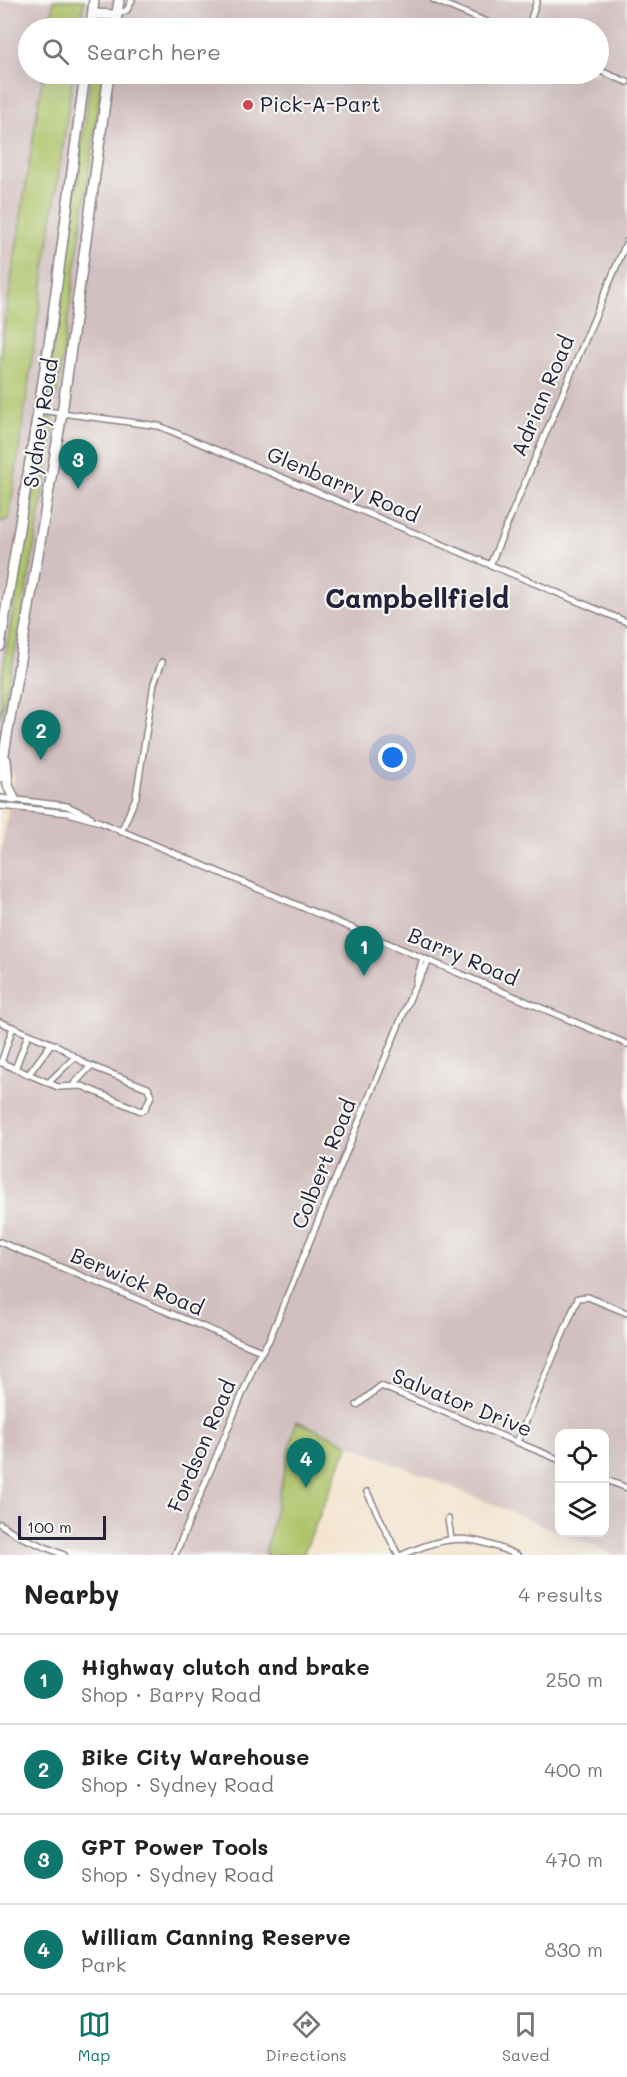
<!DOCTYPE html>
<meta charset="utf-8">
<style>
:root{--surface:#fff;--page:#f6f6f6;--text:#222;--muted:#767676;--line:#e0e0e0;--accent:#0f766e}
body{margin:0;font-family:Mali,sans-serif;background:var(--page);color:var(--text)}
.controls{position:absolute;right:18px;bottom:18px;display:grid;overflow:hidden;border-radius:12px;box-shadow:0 6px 24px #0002}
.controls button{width:54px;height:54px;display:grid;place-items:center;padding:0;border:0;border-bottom:2px solid var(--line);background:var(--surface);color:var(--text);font:30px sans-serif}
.scale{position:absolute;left:18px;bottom:15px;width:88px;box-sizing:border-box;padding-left:6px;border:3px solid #22223b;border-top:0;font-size:16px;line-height:21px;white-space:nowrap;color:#22223b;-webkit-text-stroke:4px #f6f6f2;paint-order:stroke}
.you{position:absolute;left:393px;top:758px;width:21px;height:21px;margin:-15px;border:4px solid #fff;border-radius:50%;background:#1a73e8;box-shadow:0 0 0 9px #1a73e833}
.badge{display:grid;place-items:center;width:39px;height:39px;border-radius:50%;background:var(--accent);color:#fff;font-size:20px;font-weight:700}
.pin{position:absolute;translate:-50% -50px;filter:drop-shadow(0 2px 3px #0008)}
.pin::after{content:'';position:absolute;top:32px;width:21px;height:18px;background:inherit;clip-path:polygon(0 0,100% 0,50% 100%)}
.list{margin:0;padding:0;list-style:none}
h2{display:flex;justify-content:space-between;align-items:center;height:78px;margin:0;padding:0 24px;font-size:26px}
h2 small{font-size:20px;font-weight:400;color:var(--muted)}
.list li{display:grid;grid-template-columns:39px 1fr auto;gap:18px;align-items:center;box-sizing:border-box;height:90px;padding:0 24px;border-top:2px solid var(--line)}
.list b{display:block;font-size:22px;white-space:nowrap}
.list p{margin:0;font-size:20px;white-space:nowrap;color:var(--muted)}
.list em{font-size:20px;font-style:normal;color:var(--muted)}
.icon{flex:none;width:33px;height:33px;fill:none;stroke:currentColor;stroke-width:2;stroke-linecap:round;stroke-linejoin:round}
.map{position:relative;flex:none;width:627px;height:1555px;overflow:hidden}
.search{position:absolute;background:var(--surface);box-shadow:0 6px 24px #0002;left:18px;right:18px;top:18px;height:66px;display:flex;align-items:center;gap:15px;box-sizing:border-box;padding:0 21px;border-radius:33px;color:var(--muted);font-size:22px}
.sheet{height:438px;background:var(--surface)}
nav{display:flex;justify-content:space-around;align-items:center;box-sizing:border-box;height:84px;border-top:2px solid var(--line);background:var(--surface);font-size:16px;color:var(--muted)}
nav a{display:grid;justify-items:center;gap:3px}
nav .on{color:var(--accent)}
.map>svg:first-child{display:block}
</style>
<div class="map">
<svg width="627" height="1555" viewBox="0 0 627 1555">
<rect width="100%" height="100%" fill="#f6f6f2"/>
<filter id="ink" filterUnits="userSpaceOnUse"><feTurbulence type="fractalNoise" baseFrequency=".0167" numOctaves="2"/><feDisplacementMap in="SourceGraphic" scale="12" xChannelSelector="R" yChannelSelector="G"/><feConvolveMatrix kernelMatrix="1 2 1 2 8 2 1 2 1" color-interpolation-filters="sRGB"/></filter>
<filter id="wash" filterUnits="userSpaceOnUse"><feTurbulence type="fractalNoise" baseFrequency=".008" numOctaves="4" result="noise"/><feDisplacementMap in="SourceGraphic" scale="24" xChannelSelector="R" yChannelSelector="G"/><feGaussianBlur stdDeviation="1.35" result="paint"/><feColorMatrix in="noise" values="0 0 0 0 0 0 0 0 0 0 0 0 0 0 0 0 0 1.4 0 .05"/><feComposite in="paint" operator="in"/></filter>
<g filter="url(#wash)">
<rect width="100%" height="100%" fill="#f4e3cd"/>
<path fill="#d2bfbf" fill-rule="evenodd" d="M0 0H627V1555H615L562 1533 604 1532V1434H560L559 1532 296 1422 265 1555H0V857L15 774 0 773ZM28 28H598V74H28Z"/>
<g fill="#adc368" stroke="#687252" stroke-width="1.5">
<path d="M54 0H84L80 28H50Z"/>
<path d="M43 74H73L9 519 0 522V353Z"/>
<path d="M91 74H103L57 396 49 406 46 402 56 323H59Z"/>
<path d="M51 416 55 424 21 624 0 719V686L45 423Z"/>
<path d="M296 1421 349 1444 303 1555H265Z"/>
</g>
</g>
<g filter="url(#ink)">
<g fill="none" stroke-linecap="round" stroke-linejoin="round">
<defs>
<g id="minor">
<path d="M434 0 501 28"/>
<path d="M117 15 127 10 132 0"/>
<path d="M528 28 537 0"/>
<path d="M598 70 627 82"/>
<path d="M39 410 159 426 627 622"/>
<path d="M490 565 627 241"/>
<path d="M0 798 67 806 91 817"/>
<path d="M0 806 68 813 100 822 627 1044"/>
<path d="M121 832 136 797 154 683 162 662"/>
<path d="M416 981 423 958"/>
<path d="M0 1022 60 1047 86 1064 148 1088 151 1096 145 1109 141 1111 82 1086 58 1087 0 1062"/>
<path d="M1 1063 13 1027"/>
<path d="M15 1069 28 1035"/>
<path d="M28 1075 51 1044"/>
<path d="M48 1083 75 1057"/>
<path d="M74 1084 91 1066"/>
<path d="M0 1242 261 1351"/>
<path d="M357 1405 381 1386 560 1460"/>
<path d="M517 1442 578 1298 588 1297 627 1313"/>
<path d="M604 1479 627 1488"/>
<path d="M367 1492 398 1555"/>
<path d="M448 1519 451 1538"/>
<path d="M0 1524 19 1536 64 1555"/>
<path d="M175 1555 257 1359 269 1340 414 988 429 961"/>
<path d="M402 1555C452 1534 467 1534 517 1555"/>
</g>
<g id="trunk">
<path d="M93 14 117 15"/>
<path d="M91 28 94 0"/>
<path d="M115 28 119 0"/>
<path d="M0 646 49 344 85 74"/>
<path d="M6 760 8 785 14 799"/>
<path d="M0 777 62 413 109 74"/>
</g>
</defs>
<use href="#minor" stroke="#8b8284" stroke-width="8"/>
<use href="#trunk" stroke="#8b8284" stroke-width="12"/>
<use href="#minor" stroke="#fff" stroke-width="5"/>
<use href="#trunk" stroke="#fff" stroke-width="9"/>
</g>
</g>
<circle fill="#d1495b" stroke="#f6f6f2" stroke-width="2" cx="248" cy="105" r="6"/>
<g text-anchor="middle" stroke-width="4.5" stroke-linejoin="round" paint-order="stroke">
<g font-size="21" fill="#22223b" stroke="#f6f6f2" text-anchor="start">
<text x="260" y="112">Pick-A-Part</text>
</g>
<g font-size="21" fill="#22223b" stroke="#f6f6f2">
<text transform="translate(543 396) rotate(-67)" y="7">Adrian Road</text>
<text transform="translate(41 423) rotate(-81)" y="7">Sydney Road</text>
<text transform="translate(343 485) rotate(23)" y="7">Glenbarry Road</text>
<text transform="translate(463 957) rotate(23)" y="7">Barry Road</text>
<text transform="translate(324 1164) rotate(-68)" y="7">Colbert Road</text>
<text transform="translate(137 1282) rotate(23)" y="7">Berwick Road</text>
<text transform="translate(462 1403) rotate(22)" y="7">Salvator Drive</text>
<text transform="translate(202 1446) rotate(-67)" y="7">Fordson Road</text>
</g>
<g font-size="27" font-weight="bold" fill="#22223b" stroke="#f6f6f2">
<text x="417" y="608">Campbellfield</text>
</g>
</g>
</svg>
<div class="controls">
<button><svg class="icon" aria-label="locate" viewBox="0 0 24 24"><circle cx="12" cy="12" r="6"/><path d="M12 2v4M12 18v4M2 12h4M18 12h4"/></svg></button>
<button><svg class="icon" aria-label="layers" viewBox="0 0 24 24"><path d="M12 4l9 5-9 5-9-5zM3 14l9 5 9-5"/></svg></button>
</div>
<div class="scale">100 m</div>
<div class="you"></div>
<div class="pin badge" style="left:364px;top:976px">1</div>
<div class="pin badge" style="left:41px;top:760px">2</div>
<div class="pin badge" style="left:78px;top:489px">3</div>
<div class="pin badge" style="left:306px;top:1488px">4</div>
<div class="search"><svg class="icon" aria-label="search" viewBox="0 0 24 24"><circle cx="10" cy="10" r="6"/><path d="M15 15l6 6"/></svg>Search here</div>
</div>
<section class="sheet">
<h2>Nearby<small>4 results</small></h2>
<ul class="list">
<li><span class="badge">1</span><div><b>Highway clutch and brake</b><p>Shop · Barry Road</p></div><em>250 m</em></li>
<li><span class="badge">2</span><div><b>Bike City Warehouse</b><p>Shop · Sydney Road</p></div><em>400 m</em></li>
<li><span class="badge">3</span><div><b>GPT Power Tools</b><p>Shop · Sydney Road</p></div><em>470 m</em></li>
<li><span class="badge">4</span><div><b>William Canning Reserve</b><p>Park</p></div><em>830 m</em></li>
</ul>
</section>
<nav>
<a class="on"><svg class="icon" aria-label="map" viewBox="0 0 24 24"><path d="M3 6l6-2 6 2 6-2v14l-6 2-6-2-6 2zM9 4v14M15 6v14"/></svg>Map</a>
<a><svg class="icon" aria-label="directions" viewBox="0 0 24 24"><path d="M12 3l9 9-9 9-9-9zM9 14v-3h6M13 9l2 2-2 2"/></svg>Directions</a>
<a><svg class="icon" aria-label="saved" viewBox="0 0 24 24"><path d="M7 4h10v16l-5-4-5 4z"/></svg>Saved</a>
</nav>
